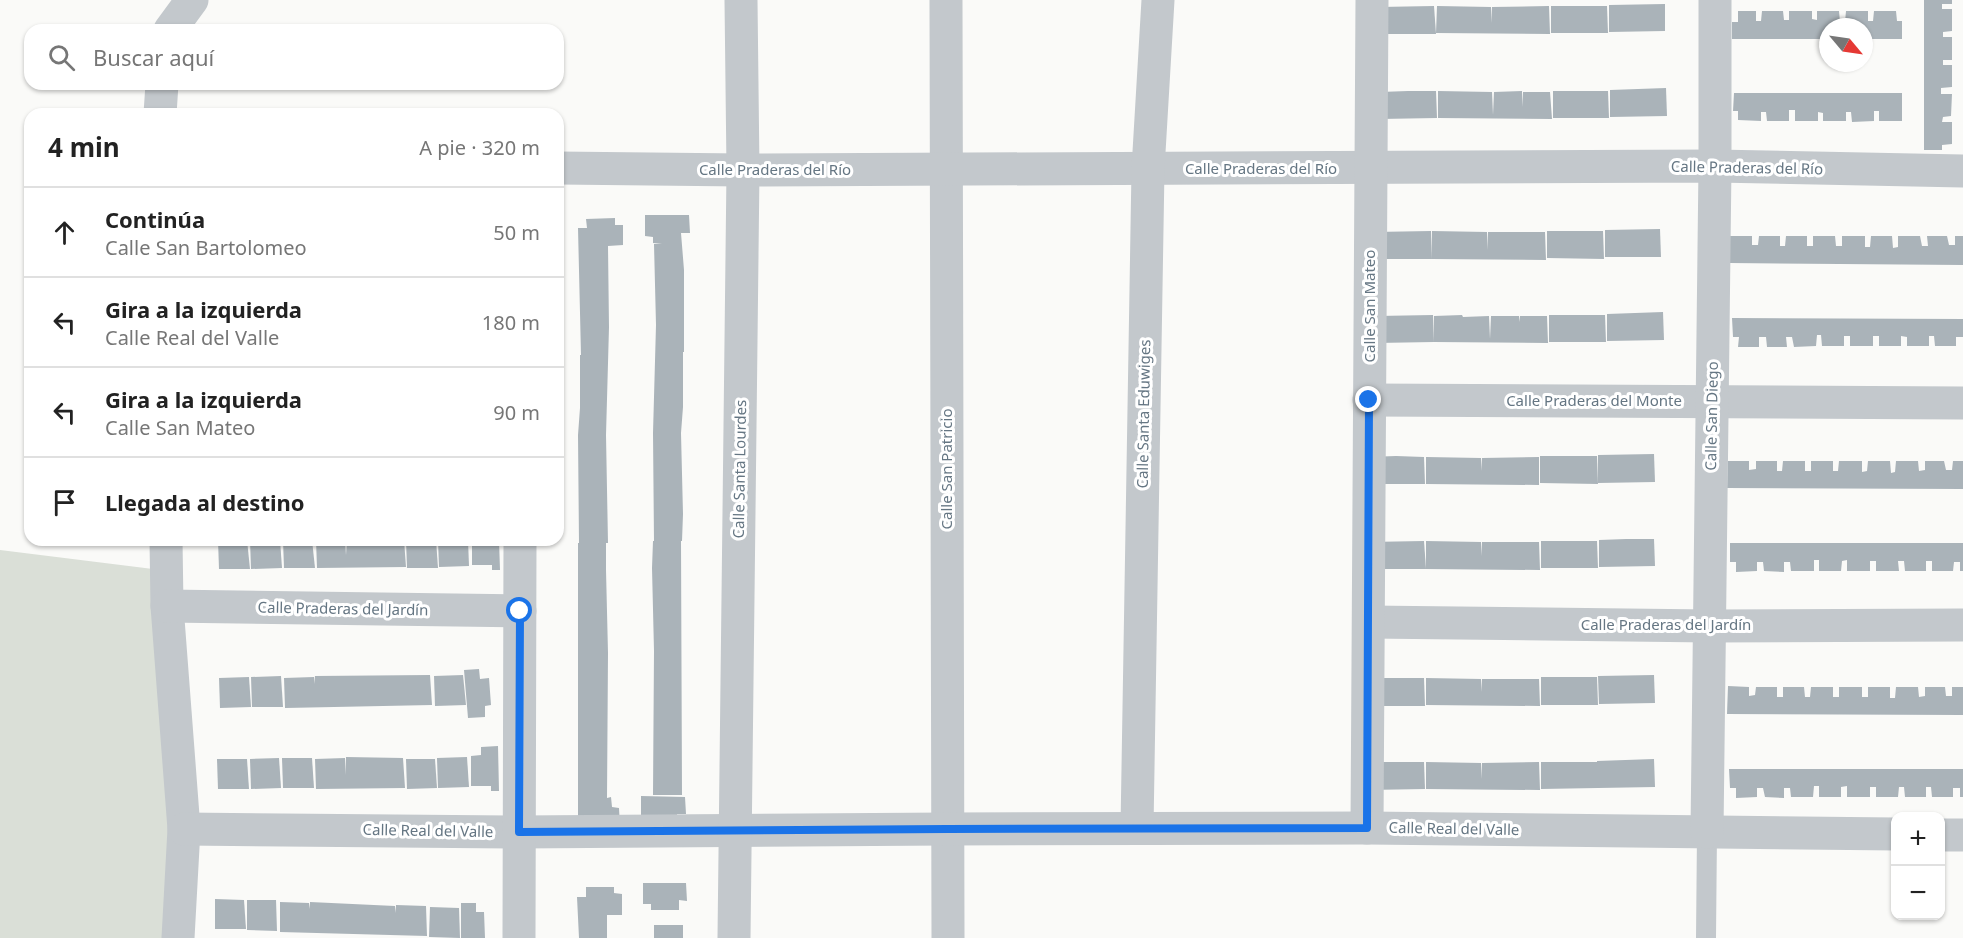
<!DOCTYPE html>
<html lang="es">
<meta charset="utf-8">
<style>
:root{--surface:#fff;--page:#f6f6f6;--text:#222;--muted:#767676;--line:#e0e0e0}
body{margin:0;font-family:"Noto Sans",sans-serif;background:var(--page);color:var(--text)}
.controls{position:absolute;right:18px;bottom:18px;display:grid;overflow:hidden;border-radius:12px;box-shadow:0 2px 4px #0004}
.controls button{width:54px;height:54px;display:grid;place-items:center;padding:0;border:0;border-bottom:2px solid var(--line);background:var(--surface);color:var(--text);font:30px sans-serif}
.compass{position:absolute;left:1819px;top:18px;width:54px;height:54px;border-radius:50%;background:var(--surface);box-shadow:0 2px 4px #0004;rotate:119deg}
.stop{position:absolute;width:18px;height:18px;margin:-14px;border:4px solid #1a73e8;border-radius:50%;background:#fff}
.stop.end{background:#1a73e8;border-color:#fff;box-shadow:0 2px 6px #0008}
.list{margin:0;padding:0;list-style:none}
h2{display:flex;justify-content:space-between;align-items:center;height:78px;margin:0;padding:0 24px;font-size:26px}
h2 small{font-size:20px;font-weight:400;color:var(--muted)}
.list li{display:grid;grid-template-columns:39px 1fr auto;gap:18px;align-items:center;box-sizing:border-box;height:90px;padding:0 24px;border-top:2px solid var(--line)}
.list b{display:block;font-size:22px;white-space:nowrap}
.list p{margin:0;font-size:20px;white-space:nowrap;color:var(--muted)}
.list em{font-size:20px;font-style:normal;color:var(--muted)}
.icon{flex:none;width:33px;height:33px;fill:none;stroke:currentColor;stroke-width:2;stroke-linecap:round;stroke-linejoin:round}
.map{position:relative;flex:none;width:1963px;height:938px;overflow:hidden}
.search{position:absolute;background:var(--surface);box-shadow:0 2px 4px #0004;left:24px;top:24px;width:540px;height:66px;display:flex;align-items:center;gap:15px;box-sizing:border-box;padding:0 21px;border-radius:18px;color:var(--muted);font-size:22px}
.panel{position:absolute;background:var(--surface);box-shadow:0 2px 4px #0004;left:24px;top:108px;width:540px;height:438px;border-radius:18px}
.map>svg:first-child{display:block}
</style>
<div class="map">
<svg width="1963" height="938" viewBox="0 0 1963 938">
<rect width="100%" height="100%" fill="#fafaf8"/>
<path fill="#dadfd7" d="M0 550 161 570 177 607 168 938H0Z"/>
<g fill="#aab3b9">
<path d="M1924 0H1952V4H1942V9H1952V31L1943 32V37H1952V60H1943V65H1952V87L1941 88V94H1952L1951 116 1943 117 1942 122H1952V144L1942 145V150H1924Z"/>
<path d="M1665 4V31L1609 32V5Z"/>
<path d="M1434 6 1436 34H1378L1379 7Z"/>
<path d="M1437 6 1491 7 1492 23V7L1549 6 1550 34 1436 33Z"/>
<path d="M1551 6H1607L1608 33H1551Z"/>
<path d="M1738 11H1756V21H1761L1762 11H1783L1784 20H1789V11H1812V19L1817 20V11H1839L1840 22H1845L1846 11H1868V21H1873L1874 11H1896L1897 21H1902V39H1864V27H1828V39H1732V22H1738Z"/>
<path d="M1666 88 1667 116 1610 117V90Z"/>
<path d="M1408 91V97V91H1436L1437 118 1380 119V92Z"/>
<path d="M1438 91 1492 92 1493 115 1494 92 1522 91V107L1523 92H1550L1552 119 1438 118Z"/>
<path d="M1553 91H1608L1609 118H1553Z"/>
<path d="M1734 93H1902V121H1879V111H1874V121L1852 122 1851 112H1846V121H1823V113L1818 112V121H1795V110H1789V121H1767L1766 112H1761V121L1738 120V111H1733Z"/>
<path d="M645 215H689L690 233H681L684 270V352H683V407L681 433 683 514 682 541H681L682 795H653L654 651 652 568 653 541H654L653 433 656 325 654 244H662L653 243V237L645 236Z"/>
<path d="M615 218V225H623V245L608 246 609 327 606 435 608 543H606V570L608 653 607 798 611 797 612 807 619 808 620 827H578V543H579L578 435 580 408V355H581L578 228H587L586 219Z"/>
<path d="M1660 229 1661 257H1605V230Z"/>
<path d="M1431 231 1432 259H1375L1374 232Z"/>
<path d="M1432 231 1487 232 1488 250V232H1545L1546 260 1432 259Z"/>
<path d="M1547 231H1603L1604 259 1547 258Z"/>
<path d="M1730 236H1752V245H1758L1759 236H1780V246H1785L1786 236H1807V246H1813V236H1835L1836 246H1842V236H1865V247H1870L1871 236H1892L1893 248 1898 247V236H1920L1922 246H1928L1927 236H1947L1949 245H1955V236H1963V265L1729 263Z"/>
<path d="M1663 312 1664 340 1607 341V314Z"/>
<path d="M1433 315 1434 342 1376 343 1377 316Z"/>
<path d="M1462 315 1463 317 1489 316 1490 339 1491 316H1519L1520 322V316H1547L1548 343 1434 342V316Z"/>
<path d="M1549 315H1605L1606 342H1549Z"/>
<path d="M1732 318 1963 319V337H1956V346H1935L1934 336H1929V346H1907V337L1901 336V346H1879V336H1873V346H1850V336H1844V346H1822L1821 335H1817L1816 346 1794 347 1792 337H1786L1787 347H1767L1766 337H1759V347H1738L1739 337H1733Z"/>
<path d="M1654 454 1655 482 1598 483V455Z"/>
<path d="M1396 456 1424 457 1425 484H1368V457Z"/>
<path d="M1540 456H1597L1598 484 1540 483Z"/>
<path d="M1426 457 1481 458V471L1482 458 1539 457V485L1426 484Z"/>
<path d="M1728 461H1749V470L1756 469V461H1777V471H1782L1783 461H1805V471H1811V461H1833V471H1838L1839 461H1862V472L1867 471 1868 461H1890L1891 473 1895 472 1896 461H1918L1919 471 1925 470V461H1944L1946 470H1952L1953 461H1963V489L1727 488Z"/>
<path d="M1626 539H1654L1655 566 1599 567V540Z"/>
<path d="M218 540H247L250 569H219Z"/>
<path d="M250 540H280L282 568 251 569Z"/>
<path d="M283 540H312L315 568H284Z"/>
<path d="M316 540H345L346 555 347 540H404L406 567 317 568Z"/>
<path d="M406 540H436L438 568H407Z"/>
<path d="M438 540H468L469 566 439 567Z"/>
<path d="M472 540H499L500 570H492V565H472Z"/>
<path d="M1424 541 1426 569H1368V542Z"/>
<path d="M1426 541 1481 542 1482 556V542H1539L1540 570 1426 569Z"/>
<path d="M1541 541H1597L1598 568H1541Z"/>
<path d="M1730 543H1963V571H1960V562H1954L1953 571H1932V561H1926V571H1905L1904 561H1898L1899 571H1876V561H1870V571H1847V560L1842 561 1841 571H1819V560H1814V571H1791L1790 562H1784V572L1764 571 1763 562H1757V571L1736 572V562H1730Z"/>
<path d="M479 669 480 679 489 678 491 705 485 706V717L468 718 464 670Z"/>
<path d="M430 675 432 705 285 708 284 678 314 677V684L315 676Z"/>
<path d="M463 675 466 705 435 706 434 676Z"/>
<path d="M1654 675 1655 703 1599 704 1598 676Z"/>
<path d="M281 676 283 707H252L251 677Z"/>
<path d="M249 677 251 707 220 708 219 678Z"/>
<path d="M1541 677H1597L1598 705H1541Z"/>
<path d="M1368 678H1424L1425 706H1368Z"/>
<path d="M1426 678 1481 679V692L1482 679H1539L1540 706 1426 705Z"/>
<path d="M1728 686 1749 687V696L1755 695 1756 687H1777V697H1783V687H1804L1805 697H1810L1811 687H1833V697H1839V687H1862V697H1868V687H1890V698H1895L1896 687H1918L1919 697 1925 696V687H1945L1946 696H1952V687H1963V715L1727 714Z"/>
<path d="M498 746 499 791H491V786H471V756L481 755V747Z"/>
<path d="M346 757 403 758 405 788 316 789 315 759 345 758 346 775Z"/>
<path d="M467 757 469 787 438 788 437 758Z"/>
<path d="M279 758 281 788 251 789 250 759Z"/>
<path d="M282 758H312L314 788H283Z"/>
<path d="M217 759H247L249 789H218Z"/>
<path d="M406 759H435L437 788 407 789Z"/>
<path d="M1654 759 1655 787 1541 789V762H1597V771V761Z"/>
<path d="M1368 762H1424L1425 789 1368 790Z"/>
<path d="M1426 762 1481 763V779L1482 763 1539 762 1540 790 1426 789Z"/>
<path d="M1729 769H1963V797H1960V788H1953V797H1932L1931 787H1926V797H1905L1904 787H1899L1898 797H1876V787H1870V797H1847V786L1841 787V797H1819V786H1814L1813 797H1791L1790 788H1784V798L1765 797 1763 788H1757V797L1736 798V788H1730Z"/>
<path d="M641 796 685 797 686 814H677L678 824 641 817Z"/>
<path d="M643 883H686L687 901 679 900V910H651V904H643Z"/>
<path d="M586 887H614V893L622 894V915H607V938H579L577 897H586Z"/>
<path d="M215 899 244 900 246 929H215Z"/>
<path d="M247 900H276L277 931 247 930Z"/>
<path d="M280 902 309 903 310 909V902L395 906 396 913V905L426 906 427 936 280 932Z"/>
<path d="M461 903H476V912H484L485 938H461Z"/>
<path d="M430 907 459 908 460 938 429 937Z"/>
<rect x="654" y="925" width="29" height="13"/>
</g>
<g fill="none" stroke-linecap="round" stroke-linejoin="round">
<path stroke="#c3c8cc" stroke-width="20" d="M1706 938 1707 832"/>
<g stroke="#c3c8cc" stroke-width="33">
<path d="M946 0 948 938"/>
<path d="M170 30 192 0"/>
<path d="M160 114 162 84"/>
<path d="M558 168 743 170 1715 166 1963 171"/>
<path d="M1369 400 1963 403"/>
<path d="M166 540 167 606 184 829 178 938"/>
<path d="M167 606 520 611"/>
<path d="M1369 622 1710 626 1963 625"/>
<path d="M1137 828 1148 169 1158 0"/>
<path d="M1367 828 1372 0"/>
<path d="M184 829 519 832 947 829 1367 828 1896 834"/>
<path d="M1707 832 1715 166V0"/>
<path d="M1940 835H1963"/>
<path d="M519 938 520 540"/>
<path d="M734 938 743 170 741 0"/>
</g>
</g>
<g fill="none" stroke-linecap="round" stroke-linejoin="round">
<path stroke="#1a73e8" stroke-width="8" d="M520 611 519 832 947 829 1367 828 1369 400"/>
</g>
<g text-anchor="middle" stroke-width="6" stroke-linejoin="round" paint-order="stroke">
<g font-size="15" fill="#657683" stroke="#fff">
<text transform="translate(1747 168) rotate(1)" y="5">Calle Praderas del Río</text>
<text x="1261" y="174">Calle Praderas del Río</text>
<text x="775" y="175">Calle Praderas del Río</text>
<text transform="translate(1370 306) rotate(-90)" y="5">Calle San Mateo</text>
<text x="1594" y="406">Calle Praderas del Monte</text>
<text transform="translate(1144 414) rotate(-89)" y="5">Calle Santa Eduwiges</text>
<text transform="translate(1712 416) rotate(-89)" y="5">Calle San Diego</text>
<text transform="translate(740 469) rotate(-89)" y="5">Calle Santa Lourdes</text>
<text transform="translate(947 469) rotate(-90)" y="5">Calle San Patricio</text>
<text transform="translate(343 609) rotate(1)" y="5">Calle Praderas del Jardín</text>
<text x="1666" y="630">Calle Praderas del Jardín</text>
<text transform="translate(1454 829) rotate(1)" y="5">Calle Real del Valle</text>
<text transform="translate(428 831) rotate(1)" y="5">Calle Real del Valle</text>
</g>
</g>
</svg>
<div class="controls">
<button>+</button>
<button>−</button>
</div>
<svg class="compass" viewBox="-18 -18 36 36"><path d="M0-13l5 13h-10z" fill="#e53935"/><path d="M0 13l5-13h-10z" fill="#767676"/></svg>
<div class="stop" style="left:520px;top:611px"></div>
<div class="stop end" style="left:1369px;top:400px"></div>
<div class="search"><svg class="icon" aria-label="search" viewBox="0 0 24 24"><circle cx="10" cy="10" r="6"/><path d="M15 15l6 6"/></svg>Buscar aquí</div>
<section class="panel">
<h2>4 min<small>A pie · 320 m</small></h2>
<ul class="list">
<li><svg class="icon" aria-label="ahead" viewBox="0 0 24 24"><path d="M12 20V5M6 11l6-6 6 6"/></svg><div><b>Continúa</b><p>Calle San Bartolomeo</p></div><em>50 m</em></li>
<li><svg class="icon" aria-label="left" viewBox="0 0 24 24"><path d="M17 20v-9H6M10 6l-5 5 5 5"/></svg><div><b>Gira a la izquierda</b><p>Calle Real del Valle</p></div><em>180 m</em></li>
<li><svg class="icon" aria-label="left" viewBox="0 0 24 24"><path d="M17 20v-9H6M10 6l-5 5 5 5"/></svg><div><b>Gira a la izquierda</b><p>Calle San Mateo</p></div><em>90 m</em></li>
<li><svg class="icon" aria-label="arrive" viewBox="0 0 24 24"><path d="M6 21V4h12l-3 4 3 4H6"/></svg><div><b>Llegada al destino</b></div></li>
</ul>
</section>
</div>
